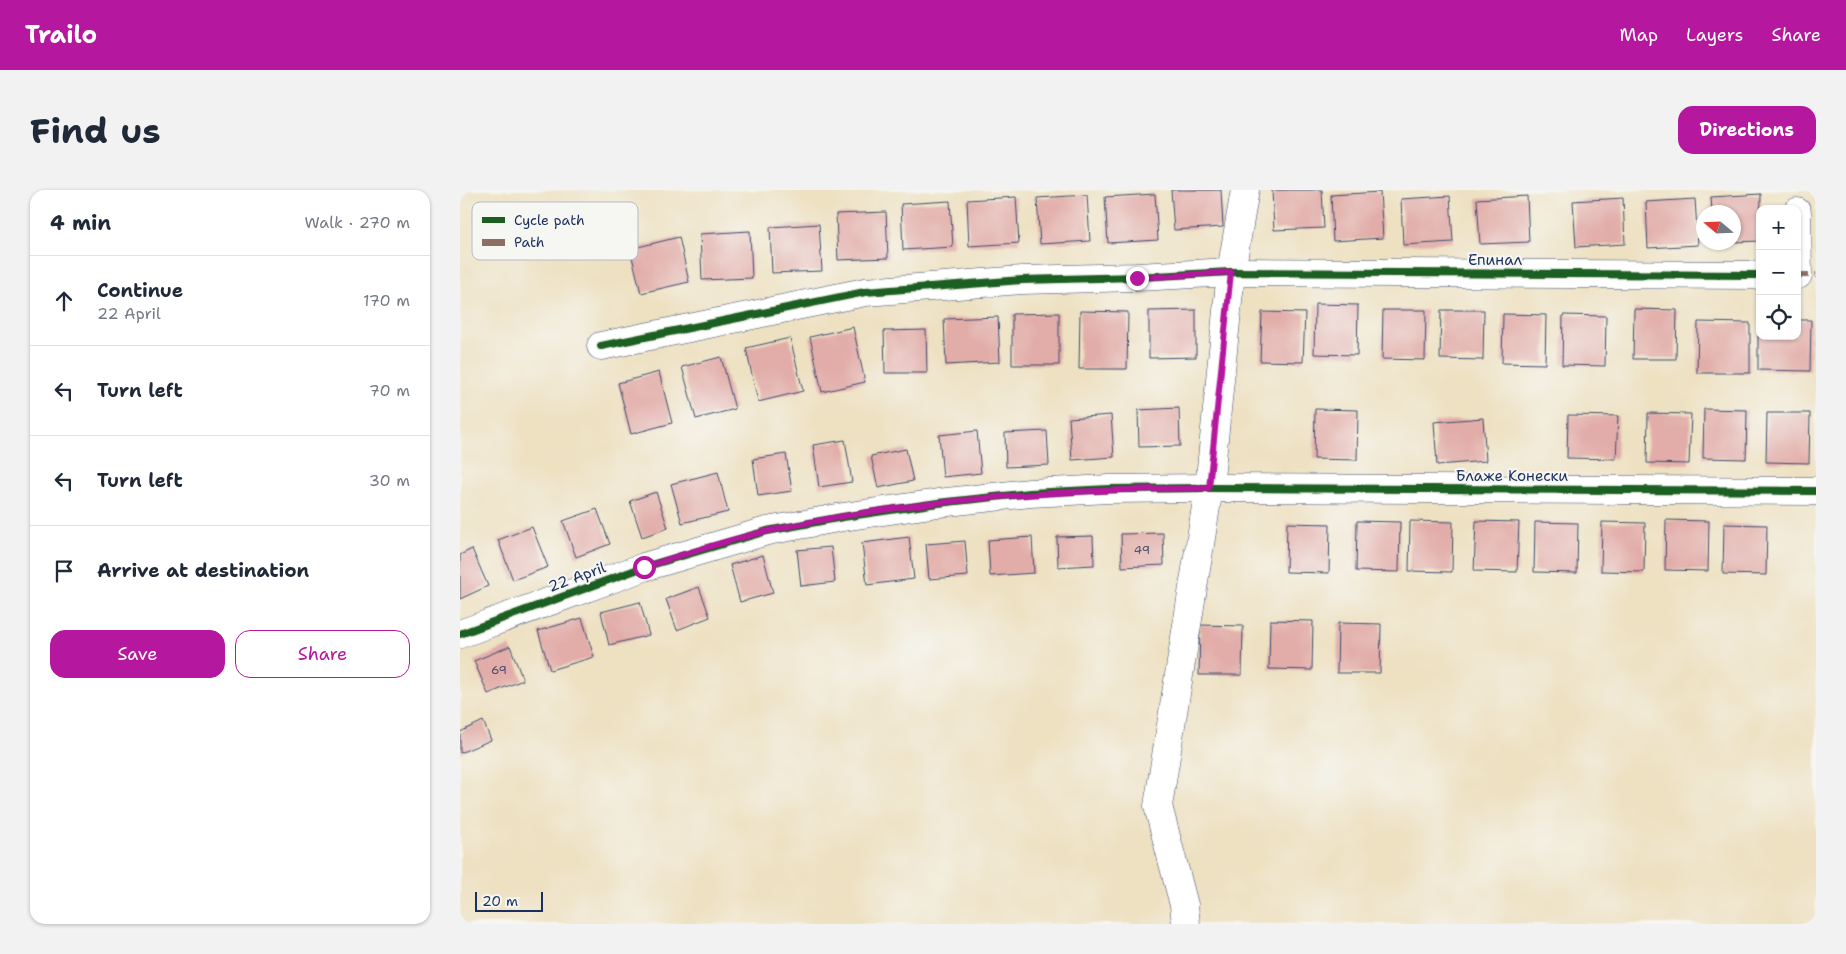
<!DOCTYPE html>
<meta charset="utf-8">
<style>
:root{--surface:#fff;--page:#f2f2f3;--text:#1f2937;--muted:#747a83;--line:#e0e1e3;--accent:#b5179e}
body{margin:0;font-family:"Shantell Sans",sans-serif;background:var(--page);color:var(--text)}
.controls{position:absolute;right:15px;top:15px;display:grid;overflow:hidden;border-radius:10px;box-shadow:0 1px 4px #0004}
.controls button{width:45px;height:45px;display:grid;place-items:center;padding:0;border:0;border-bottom:1px solid var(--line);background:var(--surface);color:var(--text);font:25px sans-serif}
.compass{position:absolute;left:1236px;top:15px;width:45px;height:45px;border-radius:50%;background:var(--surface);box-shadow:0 1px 4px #0004;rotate:289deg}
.scale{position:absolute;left:15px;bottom:12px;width:68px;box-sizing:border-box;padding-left:5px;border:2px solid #1b2f5e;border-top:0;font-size:14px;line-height:18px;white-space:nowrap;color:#1b2f5e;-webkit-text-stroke:4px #f6f6f2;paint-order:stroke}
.stop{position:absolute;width:15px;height:15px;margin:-11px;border:4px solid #b5179e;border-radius:50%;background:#fff}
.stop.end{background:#b5179e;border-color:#fff;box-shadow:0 1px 5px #0008}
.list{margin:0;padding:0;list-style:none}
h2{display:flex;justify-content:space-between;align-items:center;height:65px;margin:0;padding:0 20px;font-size:21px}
h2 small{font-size:16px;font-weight:400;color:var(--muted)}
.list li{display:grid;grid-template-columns:32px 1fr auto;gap:15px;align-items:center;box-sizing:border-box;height:90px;padding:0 20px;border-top:1px solid var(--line)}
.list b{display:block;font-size:19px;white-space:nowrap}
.list p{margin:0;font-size:16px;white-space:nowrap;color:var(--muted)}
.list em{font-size:16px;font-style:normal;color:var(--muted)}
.actions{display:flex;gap:10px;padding:15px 20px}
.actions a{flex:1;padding:11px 0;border:1px solid var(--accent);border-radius:15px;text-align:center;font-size:18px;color:var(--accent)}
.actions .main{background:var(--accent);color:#fff}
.icon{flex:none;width:28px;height:28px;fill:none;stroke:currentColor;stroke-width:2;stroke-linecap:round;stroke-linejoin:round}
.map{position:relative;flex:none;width:1356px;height:734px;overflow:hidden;border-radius:15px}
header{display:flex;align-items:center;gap:30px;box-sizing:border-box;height:70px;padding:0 25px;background:var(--accent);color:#fff}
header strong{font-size:24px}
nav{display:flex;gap:28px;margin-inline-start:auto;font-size:18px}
.intro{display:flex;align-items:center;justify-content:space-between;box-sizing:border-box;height:120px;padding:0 30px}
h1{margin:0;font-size:35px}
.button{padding:12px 22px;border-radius:15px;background:var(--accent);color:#fff;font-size:18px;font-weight:700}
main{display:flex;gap:30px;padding:0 30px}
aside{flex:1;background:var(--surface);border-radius:15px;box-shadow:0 1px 4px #0004}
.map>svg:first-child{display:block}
</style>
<header>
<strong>Trailo</strong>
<nav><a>Map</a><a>Layers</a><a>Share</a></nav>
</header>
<div class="intro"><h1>Find us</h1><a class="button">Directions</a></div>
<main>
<aside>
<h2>4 min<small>Walk · 270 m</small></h2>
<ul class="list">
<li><svg class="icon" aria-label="ahead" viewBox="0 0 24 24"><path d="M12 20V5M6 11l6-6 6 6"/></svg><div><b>Continue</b><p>22 April</p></div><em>170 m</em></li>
<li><svg class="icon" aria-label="left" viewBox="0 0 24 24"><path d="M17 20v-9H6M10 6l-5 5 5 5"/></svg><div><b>Turn left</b></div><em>70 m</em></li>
<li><svg class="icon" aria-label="left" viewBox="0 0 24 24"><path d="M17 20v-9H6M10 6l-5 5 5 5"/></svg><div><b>Turn left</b></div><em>30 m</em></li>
<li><svg class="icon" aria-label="arrive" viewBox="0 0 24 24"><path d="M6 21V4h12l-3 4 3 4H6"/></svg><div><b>Arrive at destination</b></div></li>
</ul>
<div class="actions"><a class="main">Save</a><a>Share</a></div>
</aside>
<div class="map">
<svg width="1356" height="734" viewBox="0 0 1356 734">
<rect width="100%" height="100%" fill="#f6f6f2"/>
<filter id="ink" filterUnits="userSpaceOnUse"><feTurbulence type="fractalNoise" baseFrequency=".02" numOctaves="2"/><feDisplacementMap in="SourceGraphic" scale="10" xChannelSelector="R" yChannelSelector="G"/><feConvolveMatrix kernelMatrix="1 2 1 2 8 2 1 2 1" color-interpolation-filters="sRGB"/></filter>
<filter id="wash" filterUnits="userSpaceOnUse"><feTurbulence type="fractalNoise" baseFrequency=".0096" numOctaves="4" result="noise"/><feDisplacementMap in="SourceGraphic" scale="20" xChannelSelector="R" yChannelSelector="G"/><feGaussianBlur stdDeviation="1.12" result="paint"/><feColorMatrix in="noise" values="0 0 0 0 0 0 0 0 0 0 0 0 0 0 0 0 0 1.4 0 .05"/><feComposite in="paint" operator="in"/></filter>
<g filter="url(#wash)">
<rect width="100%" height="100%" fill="#eee1c2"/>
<g id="blocks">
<g fill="#e2ada9">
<path d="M711 0H761L763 37 714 40Z"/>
<path d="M812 0H862L864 38 814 40Z"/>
<path d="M920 2 923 48 873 51 871 5Z"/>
<path d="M695 4 698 50 648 53 645 7Z"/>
<path d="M1301 4 1300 51 1274 52V22H1252L1251 7Z"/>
<path d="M627 5 630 51 580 54 577 8Z"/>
<path d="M990 6 993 52 943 55 941 9Z"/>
<path d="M1067 6 1069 52 1020 54 1017 9Z"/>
<path d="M556 7 559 53 509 56 507 10Z"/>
<path d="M1163 8 1165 54 1116 57 1113 11Z"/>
<path d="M1235 9 1238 55 1188 58 1186 12Z"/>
<path d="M490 11 493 57 443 60 441 14Z"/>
<path d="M426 22 428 68 378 70 376 24Z"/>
<path d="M359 34 362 81 312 83 310 37Z"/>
<path d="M290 41 292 88 242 90 240 44Z"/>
<path d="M219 47 229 92 181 103 170 59Z"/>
<path d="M855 114 898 115 897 165 854 164Z"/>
<path d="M1174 119 1217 120 1216 169H1173Z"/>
<path d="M736 120V167L689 168V121Z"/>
<path d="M923 120H966L965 170 922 169Z"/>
<path d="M981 120H1024L1023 170 980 169Z"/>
<path d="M620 121 668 122 667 179H619Z"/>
<path d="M802 122 845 123 843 172 800 171Z"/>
<path d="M599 123V175H552V124Z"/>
<path d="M1043 124 1086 125 1085 174 1042 173Z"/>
<path d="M1103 125 1146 126 1145 176 1102 175Z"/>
<path d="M538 127 540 172 486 175 484 129Z"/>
<path d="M1337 130H1351L1350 181 1298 180V146H1337Z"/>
<path d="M1238 132 1290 133V183H1237Z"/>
<path d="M393 137 405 192 362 202 350 147Z"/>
<path d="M466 140 467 183H425L424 141Z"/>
<path d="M330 148 343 201 298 212 286 158Z"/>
<path d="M261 167 275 219 236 229 222 177Z"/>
<path d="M199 182 212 233 171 244 158 193Z"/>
<path d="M719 218 720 256 679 257 678 220Z"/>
<path d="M855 219 898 220 897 270 854 269Z"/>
<path d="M1244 219 1287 220 1286 269 1243 268Z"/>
<path d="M1188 223 1231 224 1229 274 1187 273Z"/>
<path d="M1307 223H1350L1349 273 1306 272Z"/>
<path d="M651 225 654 267 612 270 609 228Z"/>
<path d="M1108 225 1158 226 1156 269 1107 268Z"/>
<path d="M1023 228 1026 271 977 275 974 232Z"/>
<path d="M517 241 521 283 483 287 479 245Z"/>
<path d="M587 241 589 275 546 277 545 243Z"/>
<path d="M385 250 392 292 359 297 353 255Z"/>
<path d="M446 259 453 291 418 298 411 266Z"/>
<path d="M326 264 332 301 298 306 293 269Z"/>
<path d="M258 282 268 322 222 333 211 294Z"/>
<path d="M196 302 208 338 182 347 170 311Z"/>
<path d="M137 319 150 354 116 367 103 331Z"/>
<path d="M1206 330 1249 331 1248 381 1205 380Z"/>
<path d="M897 331 940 332 939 382 896 381Z"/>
<path d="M950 331 993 332 992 382 949 381Z"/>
<path d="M1016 331 1059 332 1057 382 1014 381Z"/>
<path d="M1075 332 1118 333 1117 383 1074 382Z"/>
<path d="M1142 332 1185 333 1184 382 1141 381Z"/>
<path d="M827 333 870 334 869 383 826 382Z"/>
<path d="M1264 334 1307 335 1306 385 1263 384Z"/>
<path d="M72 337 88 377 53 390 38 350Z"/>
<path d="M703 343 704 375 662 377 661 344Z"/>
<path d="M633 346 634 375 598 377 597 347Z"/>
<path d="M449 347 454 389 407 395 402 353Z"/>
<path d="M572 347 574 383 530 386 528 350Z"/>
<path d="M505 351 508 386 469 389 466 354Z"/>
<path d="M371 357 375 392 341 396 337 360Z"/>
<path d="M12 359 28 396 0 409V365Z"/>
<path d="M303 365 313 403 280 412 270 375Z"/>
<path d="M239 397 250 427 217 440 206 409Z"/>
<path d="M180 412 189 445 149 455 141 422Z"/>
<path d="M122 428 134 467 90 480 78 441Z"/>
<path d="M810 430 853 431 852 480 809 479Z"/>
<path d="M878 433 921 434 920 483H877Z"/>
<path d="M740 435 783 436 782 485H739Z"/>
<path d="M50 456 63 490 28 504 14 471Z"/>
<path d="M23 531 31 550 0 563V542Z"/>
</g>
</g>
</g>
<g filter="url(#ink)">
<use href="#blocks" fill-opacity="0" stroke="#3b4a6d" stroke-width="1"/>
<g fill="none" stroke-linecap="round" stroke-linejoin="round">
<defs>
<g id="minor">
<path d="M1337 22 1338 85"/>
<path d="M141 156 405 102 562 90 677 87 771 82 1300 85"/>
<path d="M0 444 184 377 307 341 383 327 478 313 570 303 649 299 749 298 1356 301"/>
<path d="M726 734 724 715 698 616 749 298 771 82 785 0"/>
</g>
</defs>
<use href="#minor" stroke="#3b4a6d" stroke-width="29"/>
<use href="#minor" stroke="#fff" stroke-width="28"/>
<path stroke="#8d6e63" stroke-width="6" stroke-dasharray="12 6" stroke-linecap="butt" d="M1337 85H1356"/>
<defs>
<g id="cycleway">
<path d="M141 156 405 102 562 90 677 87 771 82 1300 85"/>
<path d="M0 444 184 377 307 341 383 327 478 313 570 303 649 299 749 298 1356 301"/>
</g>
</defs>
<use href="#cycleway" stroke="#f6f6f2" stroke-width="11"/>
<use href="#cycleway" stroke="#1b5e20" stroke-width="8"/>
</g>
</g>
<g fill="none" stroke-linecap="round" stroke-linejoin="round" filter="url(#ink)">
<path stroke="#b5179e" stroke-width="6" d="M184 377C225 364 266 350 308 341 453 308 601 300 749 298L771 82 677 88"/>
</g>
<g text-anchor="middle" stroke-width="4" stroke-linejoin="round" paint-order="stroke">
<g font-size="12" fill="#4d4e71">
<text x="682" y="364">49</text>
<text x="39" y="484">69</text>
</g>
<g font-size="15" fill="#1b2f5e" stroke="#f6f6f2">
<text x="1035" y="75">Епинал</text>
<text x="1052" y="291">Блаже Конески</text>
<text transform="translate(117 387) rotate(-20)" y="5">22 April</text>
</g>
</g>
<rect x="12" y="12" width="166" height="58" rx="8" fill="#f6f6f2" stroke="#b4bac6" stroke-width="1"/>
<rect x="22" y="27" width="23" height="6" fill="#1b5e20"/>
<rect x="22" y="49" width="23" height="7" fill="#8d6e63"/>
<g font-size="14" fill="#1b2f5e">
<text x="54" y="35">Cycle path</text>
<text x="54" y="57">Path</text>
</g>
</svg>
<div class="controls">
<button>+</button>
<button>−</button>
<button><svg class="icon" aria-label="locate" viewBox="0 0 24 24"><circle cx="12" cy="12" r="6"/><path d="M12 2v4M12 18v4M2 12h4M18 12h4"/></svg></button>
</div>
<svg class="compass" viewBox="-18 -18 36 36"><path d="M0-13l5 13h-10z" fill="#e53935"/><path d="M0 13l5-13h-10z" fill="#747a83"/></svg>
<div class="scale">20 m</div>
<div class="stop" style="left:184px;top:377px"></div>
<div class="stop end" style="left:677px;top:88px"></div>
</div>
</main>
